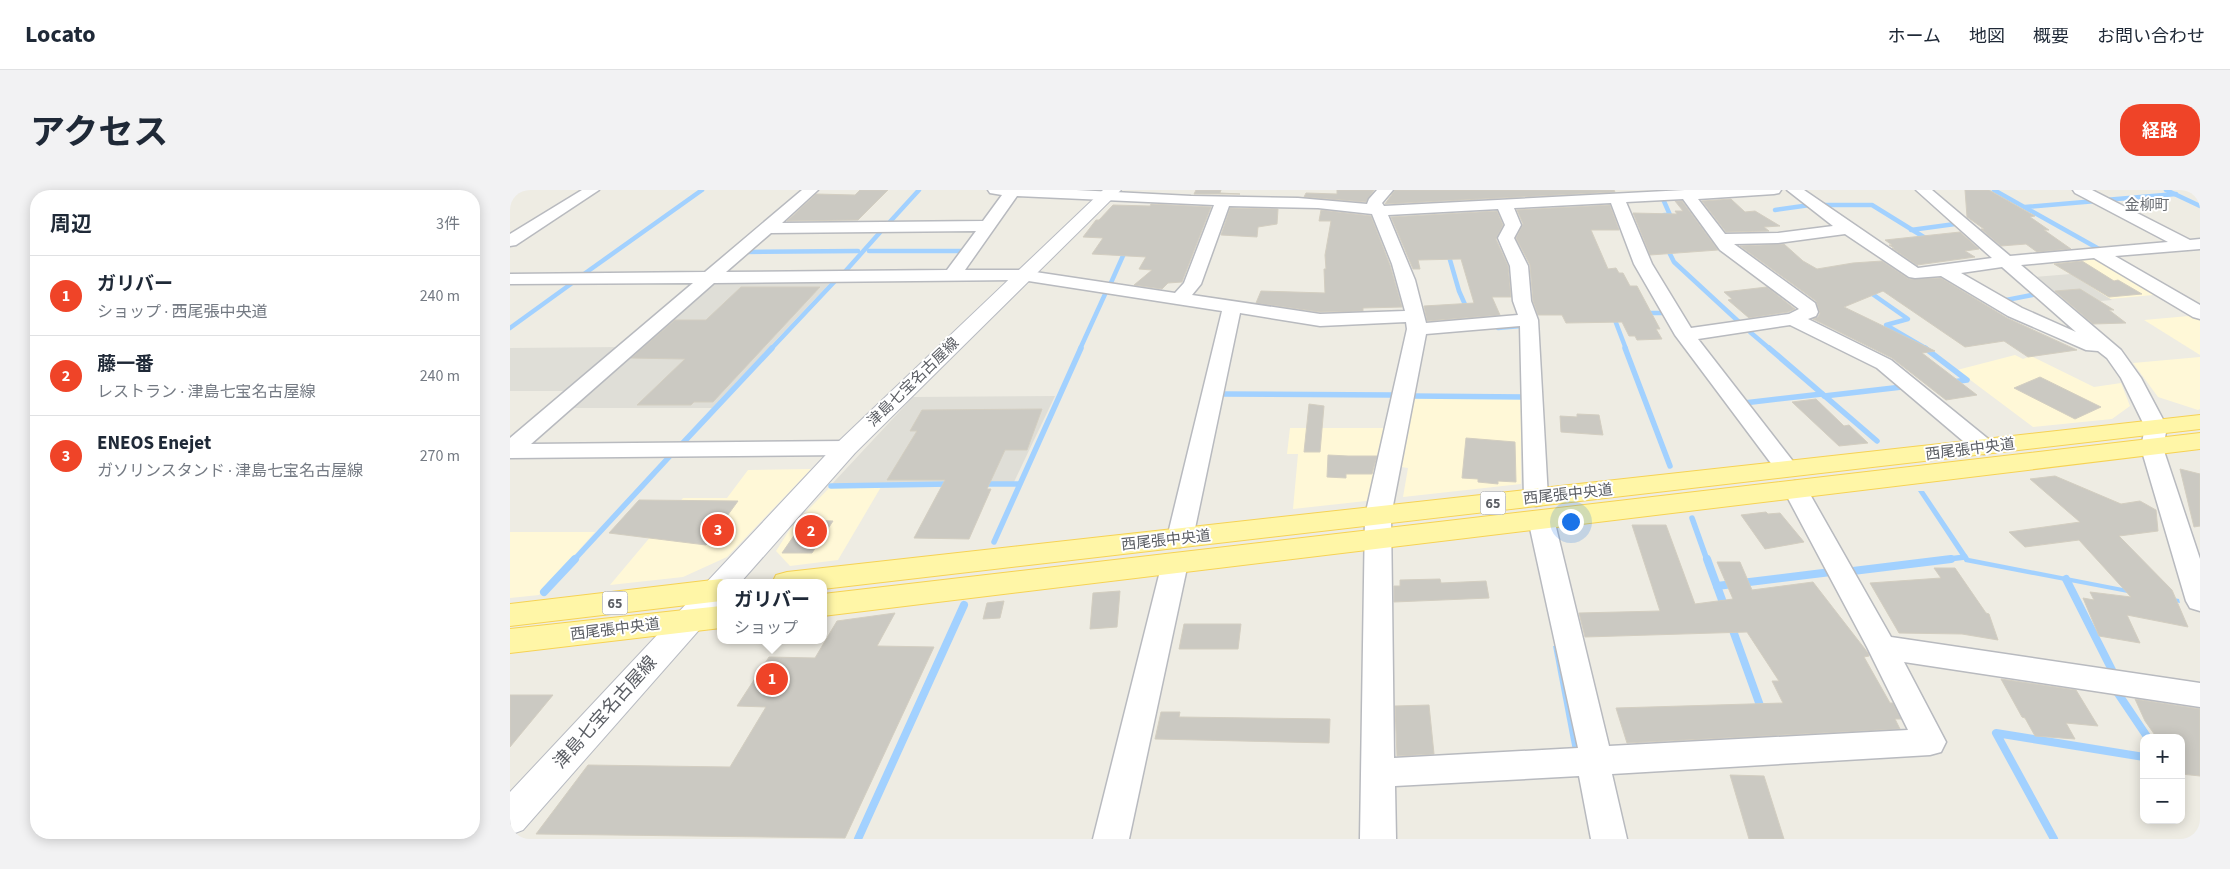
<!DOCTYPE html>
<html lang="ja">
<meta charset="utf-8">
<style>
:root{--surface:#fff;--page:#f2f2f3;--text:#1f2937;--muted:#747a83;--line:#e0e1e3;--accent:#ef4428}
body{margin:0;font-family:"Source Sans 3","Noto Sans JP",sans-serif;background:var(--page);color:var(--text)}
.controls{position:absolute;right:15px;bottom:15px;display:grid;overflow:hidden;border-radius:10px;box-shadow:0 2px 12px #0003}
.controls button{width:45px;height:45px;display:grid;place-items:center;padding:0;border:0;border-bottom:1px solid var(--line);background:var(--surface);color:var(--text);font:25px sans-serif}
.you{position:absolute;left:1060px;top:331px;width:18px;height:18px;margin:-12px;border:4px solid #fff;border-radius:50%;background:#1a73e8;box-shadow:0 0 0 8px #1a73e833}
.badge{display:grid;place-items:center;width:32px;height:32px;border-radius:50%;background:var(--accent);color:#fff;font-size:16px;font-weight:700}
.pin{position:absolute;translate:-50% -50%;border:2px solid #fff;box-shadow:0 1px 5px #0006}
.popup{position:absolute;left:207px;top:389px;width:110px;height:65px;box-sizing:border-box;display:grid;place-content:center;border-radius:10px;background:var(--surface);filter:drop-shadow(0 1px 4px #0005);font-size:16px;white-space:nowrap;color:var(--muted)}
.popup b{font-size:19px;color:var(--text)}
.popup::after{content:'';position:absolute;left:50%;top:100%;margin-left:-10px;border:10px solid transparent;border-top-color:var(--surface)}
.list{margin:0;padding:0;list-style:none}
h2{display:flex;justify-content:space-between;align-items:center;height:65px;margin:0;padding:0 20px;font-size:21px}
h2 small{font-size:16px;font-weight:400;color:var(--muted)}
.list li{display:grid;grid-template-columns:32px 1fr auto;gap:15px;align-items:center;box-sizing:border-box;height:80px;padding:0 20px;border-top:1px solid var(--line)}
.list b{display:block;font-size:19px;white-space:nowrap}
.list p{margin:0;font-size:16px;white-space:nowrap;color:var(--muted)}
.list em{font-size:16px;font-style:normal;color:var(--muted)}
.map{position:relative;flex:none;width:1690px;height:649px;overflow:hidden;border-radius:20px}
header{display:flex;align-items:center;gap:30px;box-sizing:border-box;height:70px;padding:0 25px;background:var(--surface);border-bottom:1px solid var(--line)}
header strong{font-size:24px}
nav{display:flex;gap:28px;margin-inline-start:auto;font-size:18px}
.intro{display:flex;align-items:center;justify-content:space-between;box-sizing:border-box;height:120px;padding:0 30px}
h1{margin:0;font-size:35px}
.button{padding:12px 22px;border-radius:20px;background:var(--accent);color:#fff;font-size:18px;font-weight:700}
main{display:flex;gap:30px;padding:0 30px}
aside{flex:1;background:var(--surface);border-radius:20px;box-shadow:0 2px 12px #0003}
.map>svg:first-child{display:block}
</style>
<header>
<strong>Locato</strong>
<nav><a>ホーム</a><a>地図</a><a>概要</a><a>お問い合わせ</a></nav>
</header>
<div class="intro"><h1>アクセス</h1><a class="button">経路</a></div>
<main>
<aside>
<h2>周辺<small>3件</small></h2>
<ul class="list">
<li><span class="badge">1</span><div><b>ガリバー</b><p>ショップ · 西尾張中央道</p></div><em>240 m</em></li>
<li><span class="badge">2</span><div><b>藤一番</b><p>レストラン · 津島七宝名古屋線</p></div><em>240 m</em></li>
<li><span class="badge">3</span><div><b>ENEOS Enejet</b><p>ガソリンスタンド · 津島七宝名古屋線</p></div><em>270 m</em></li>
</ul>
</aside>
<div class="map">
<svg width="1690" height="649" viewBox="0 0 1690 649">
<rect width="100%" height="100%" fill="#eeece3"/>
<g fill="#fff8d7">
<path d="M1584 67 1654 104 1600 109 1539 71Z"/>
<path d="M1690 125V165L1634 130Z"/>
<path d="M1505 165 1513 169 1521 166 1584 197 1611 193 1620 216 1602 229 1523 237 1447 180Z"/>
<path d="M1690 167V219L1688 220 1648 207 1623 173Z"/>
<path d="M901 208H1011V294L893 307 898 278 885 276Z"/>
<path d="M780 238H879L864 307 856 311 783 319 788 264H777Z"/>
<path d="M301 279 217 367 173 387 100 395 173 308H217L238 280Z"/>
<path d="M371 297 328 370 280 376 266 361 280 339 319 298Z"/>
<path d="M0 342H85L29 405 0 408Z"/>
</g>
<g fill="#dfded7">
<path d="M1561 84 1602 110 1557 114 1524 87Z"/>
<path d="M321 92 202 218H55L203 93Z"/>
<path d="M112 157 61 201H0V158Z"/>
<path d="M545 206 504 292 322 294 403 207Z"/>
</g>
<g fill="#a2d1ff">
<path d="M1408 301H1414L1459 368 1669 409 1670 413 1455 372Z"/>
<path d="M1043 456H1050L1071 561H1063Z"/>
</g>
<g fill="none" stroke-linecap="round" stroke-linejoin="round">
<g stroke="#a2d1ff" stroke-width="4.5">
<path d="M1484 0 1589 59"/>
<path d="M1656 0 1690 16"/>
<path d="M1153 9 1160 25H1154"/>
<path d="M1595 10 1666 4"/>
<path d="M1309 15H1362L1417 49"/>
<path d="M1515 17 1586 11"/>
<path d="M1265 20 1300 15"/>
<path d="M377 35 409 0"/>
<path d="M1401 40 1445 34"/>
<path d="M1156 56 1164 72 1229 132"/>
<path d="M359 61H453"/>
<path d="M235 62 348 61"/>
<path d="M938 63 949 101 957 119"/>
<path d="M74 84 192 0"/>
<path d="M332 85 373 39"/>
<path d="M600 95 616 59"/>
<path d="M1358 101 1398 129 1376 135 1417 159"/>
<path d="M1491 111 1527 104 1524 102"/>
<path d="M1135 123H1155"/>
<path d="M1103 125 1116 159"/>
<path d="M0 138 65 91"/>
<path d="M988 138 1011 136 1014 138V142"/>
<path d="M1240 142 1260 159"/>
<path d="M261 159 326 90"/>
<path d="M570 159 596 102"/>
</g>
<g stroke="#a2d1ff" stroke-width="5.5">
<path d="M1115 158 1160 276"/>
<path d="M1259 158 1367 251"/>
<path d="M1415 158 1457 190 1442 192"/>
<path d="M712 204 881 205"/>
<path d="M902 206 1015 207"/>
<path d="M1314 206 1392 197"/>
<path d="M1234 213 1312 204"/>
<path d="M171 255 262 158"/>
<path d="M473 294H509"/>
<path d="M321 296 440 294"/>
<path d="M1182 328 1197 370"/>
<path d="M484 352 571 158"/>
<path d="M64 370 159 267"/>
<path d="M1431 370 1455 367"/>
</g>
<g stroke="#a2d1ff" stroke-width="8">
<path d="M1197 369 1215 418"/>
<path d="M1343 381 1441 369"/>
<path d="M1556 389 1604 484"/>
<path d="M1207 396 1321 382"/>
<path d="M34 402 65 369"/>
<path d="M1221 435 1252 521"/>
<path d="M1605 499 1638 548"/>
<path d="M348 649 454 415"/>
<path d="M1544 649 1486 543 1634 567"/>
</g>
</g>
<g fill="#cbc9c2" stroke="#d3cec1">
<path d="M350 0H378L348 30 277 31 306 4 345 5Z"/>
<path d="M686 0H711L710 3 730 4H684Z"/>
<path d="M827 0H864L856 12 794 7 796 3 827 4Z"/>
<path d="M885 0H1104L1105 2 875 14Z"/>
<path d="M1455 0H1479L1525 26 1520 27 1539 40H1534L1561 59 1527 62 1516 54 1491 56 1471 39H1474L1457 27Z"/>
<path d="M1221 9 1235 22 1245 21 1270 36 1254 37 1259 41 1216 42 1192 11Z"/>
<path d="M1165 11H1172L1208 60 1140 65 1123 23 1167 24 1165 21H1173Z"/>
<path d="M641 14 701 17 672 92 658 93 652 99 624 95 642 80 629 79 636 67 582 64 593 48 573 47 586 30H589L603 15 640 16Z"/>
<path d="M1100 15 1109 40H1081L1098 79 1106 78 1109 83H1113L1120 96H1127L1150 139H1146L1152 149 1127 150 1125 146H1119L1112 132 1056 133 1052 125H1028L1023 111 1020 75 1006 48 1013 34 1007 20Z"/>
<path d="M720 18 768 19 767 34 748 37 747 47 711 45Z"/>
<path d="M811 20 861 26 880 75 892 117 853 118V121L810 122 746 113 751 101 815 103 814 79H816L815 65 821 31H809Z"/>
<path d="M987 21 993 35 986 49 998 76 1001 107H982L990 125 917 131 914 116 964 113 951 69 908 70 910 79H903L881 27Z"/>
<path d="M1450 42 1469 59 1455 61 1465 67 1407 75 1408 76 1382 58H1384L1379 55H1382L1375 50Z"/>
<path d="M1274 54 1293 71 1307 79 1343 73 1372 71 1399 89 1431 88 1497 128 1567 160 1518 167 1494 151 1455 157 1373 101 1334 117 1425 161 1412 163 1467 205 1436 210 1382 168 1303 129 1308 127 1310 123 1306 111 1230 56Z"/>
<path d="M1572 71 1604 91 1608 90 1632 104 1599 107 1544 74Z"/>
<path d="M231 97H310L203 212H184L181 215H127L175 169 121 168 165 130H196Z"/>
<path d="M1257 97 1285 119 1278 122 1239 128 1218 110 1222 109 1214 102Z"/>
<path d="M1570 99 1604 120H1599L1616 133 1583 134 1545 101Z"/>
<path d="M1530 187 1591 217 1565 229 1504 198Z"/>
<path d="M1306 209 1334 236 1339 235 1358 253 1329 256 1282 212Z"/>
<path d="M799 214 814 216 810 262H794Z"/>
<path d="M532 219 517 260H495L477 299H481L459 349 404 348 435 290H377L407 241H400L412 220Z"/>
<path d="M1067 224 1089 225 1093 245 1051 242 1050 226 1067 227Z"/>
<path d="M956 248 1005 252 1006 292 988 291V294L968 292V289L952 288Z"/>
<path d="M818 265 838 266H867L862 284H836V288L817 287Z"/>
<path d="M1670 279 1690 284V336L1684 337Z"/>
<path d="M1545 286 1611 314 1630 311 1646 320 1648 341 1609 346 1662 400 1678 437 1617 425 1630 453 1589 446 1573 408 1584 410 1580 402 1621 407 1569 350 1515 357 1499 342 1570 332 1520 289Z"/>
<path d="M129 310 228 311 196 355 99 343Z"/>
<path d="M1256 322 1258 324 1270 323 1294 352 1255 359 1231 325Z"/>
<path d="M297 330 323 331 302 363H272L292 334H295Z"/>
<path d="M1122 335H1156L1185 414 1223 409 1207 372H1230L1242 400 1303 392 1358 463 1359 466 1354 467 1380 513H1383L1391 529H1385L1390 539 1117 553 1106 518 1273 513 1262 491H1269L1237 442 1075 447 1069 423 1150 421Z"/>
<path d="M1424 378H1445L1476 423 1479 424 1488 450 1452 444 1389 443 1360 393 1431 388Z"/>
<path d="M930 389 931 393 976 391 979 408 884 412V396H890V390Z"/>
<path d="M610 401 607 437 580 439 583 403Z"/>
<path d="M494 411 490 428 473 429 477 413Z"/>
<path d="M385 423 367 456 424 457 335 648 26 644 78 575 220 577 256 517 227 516 259 467 305 468 327 431Z"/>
<path d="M674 434H731L728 459H669Z"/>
<path d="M1491 489 1566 500 1588 536 1556 533 1565 549 1525 546 1515 528 1512 527Z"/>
<path d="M0 505H43L0 557Z"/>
<path d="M1625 509 1690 519V586L1671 584V548H1647L1635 531Z"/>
<path d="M919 515 924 564 887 566 885 516Z"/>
<path d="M651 522H670L669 527 820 529 819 553 645 549Z"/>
<path d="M1220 585 1254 586 1274 649H1239Z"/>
</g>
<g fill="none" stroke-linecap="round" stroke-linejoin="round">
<defs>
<g id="street">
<path d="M72 0H89L6 55 0 56V44Z"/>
<path d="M292 0H308L272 33 473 31 492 5 480 3 478 0H566L681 6 788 8 857 14 859 9 867 0H883L872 13 874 16 1175 0H1271L1269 3 1264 4 1188 9 1215 44 1268 43 1323 36 1277 0H1294L1408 78 1482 68 1406 0H1422L1500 66 1658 52 1565 3 1563 0H1582L1680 50 1690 49V59L1605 66 1690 115V129L1683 127 1584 68 1511 75 1611 160 1631 188 1657 237 1653 258 1690 369V421L1680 418 1676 411 1631 258 1635 237 1611 188 1597 168 1588 161 1576 160 1498 126 1431 86 1405 88 1399 87 1335 44 1268 53 1224 54 1305 113 1308 122 1306 126 1298 129 1381 170 1482 252 1485 257 1482 262 1474 264 1466 262 1367 178 1280 135 1188 149 1289 279 1285 284 1277 286 1269 284 1165 145 1124 74 1101 13 1004 18 1011 35 1004 48 1018 76 1021 111 1028 130 1038 308 1035 314 1026 316 1017 314 1014 308 1010 136 916 144 881 326 884 568 1068 558 1018 329 1022 323 1031 321 1040 323 1044 329 1099 556 1398 540 1357 457 1273 299 1276 294 1285 291 1294 294 1297 299 1381 447 1690 493V517L1394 472 1436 552 1431 562 1420 565 1102 584 1117 649H1081L1069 586 885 596 886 649H850L855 326 897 139 896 132 810 136 730 123 683 348 679 354 670 357 661 354 657 348 712 121 512 90 204 93 21 254 336 251 344 253 347 258 344 263 336 265 0 268V248L183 93 0 94V84L195 82ZM507 6 704 15 674 93 665 103 512 80H455ZM1173 9 1210 60 1289 119 1279 124 1181 138 1142 74 1116 12ZM719 16 808 18 862 24 882 74 895 121 810 124 682 105 691 94ZM988 19 995 35 988 48 1000 76 1003 111 1008 125 916 133 905 90 878 25ZM466 41 437 80 216 82 261 43ZM1492 77 1566 142 1512 118 1451 83Z"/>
<path d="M665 364 674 366 678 373 619 649H583L652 373 656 366Z"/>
</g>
<path id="secondary" d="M593 0H611L345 263 230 393H211V415L13 640 0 645V602L327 253Z"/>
<g id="primary">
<path d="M1690 225V239L313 399V393H262L266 385 277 382Z"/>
<path d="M1690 243V259L313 426V404Z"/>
<path d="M211 389 222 393H211V411L0 436V414Z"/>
<path d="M211 416V438L0 463V439Z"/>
</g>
</defs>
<use href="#street" stroke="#b8babf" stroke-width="3"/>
<use href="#secondary" stroke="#b8bbc2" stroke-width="2"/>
<use href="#primary" stroke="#f6d254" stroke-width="2"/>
<use href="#street" fill="#fff" fill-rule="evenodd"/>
<use href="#secondary" fill="#fff" fill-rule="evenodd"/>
<use href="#primary" fill="#fff6a7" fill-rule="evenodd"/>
</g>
<g text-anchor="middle" stroke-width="4" stroke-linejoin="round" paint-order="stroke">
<g fill="#fff" stroke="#8c8e92" stroke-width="1">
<rect x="970.5" y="301.5" width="25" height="23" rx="4"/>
<rect x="92.5" y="401.5" width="25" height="23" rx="4"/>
</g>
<g font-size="14" font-weight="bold" fill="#5b5e64">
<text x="983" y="318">65</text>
<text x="105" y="418">65</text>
</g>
<g font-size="15" fill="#6c7076" stroke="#fff">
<text x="1637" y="20">金柳町</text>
</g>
<g font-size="15" fill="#5b5e64" stroke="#fff">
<text transform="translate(403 192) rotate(-44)" y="5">津島七宝名古屋線</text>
<text transform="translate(1460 259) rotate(-7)" y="5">西尾張中央道</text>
<text transform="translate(1058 304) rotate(-6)" y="5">西尾張中央道</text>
<text transform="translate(656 350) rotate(-6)" y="5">西尾張中央道</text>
<text transform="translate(105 439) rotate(-7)" y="5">西尾張中央道</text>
</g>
<g font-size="18" fill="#5b5e64" stroke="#fff">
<text transform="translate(95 522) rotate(-48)" y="6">津島七宝名古屋線</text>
</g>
</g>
</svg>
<div class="controls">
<button>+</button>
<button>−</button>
</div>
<div class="you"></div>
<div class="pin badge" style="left:262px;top:489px">1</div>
<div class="popup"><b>ガリバー</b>ショップ</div>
<div class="pin badge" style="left:301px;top:341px">2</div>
<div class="pin badge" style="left:208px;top:340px">3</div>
</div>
</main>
